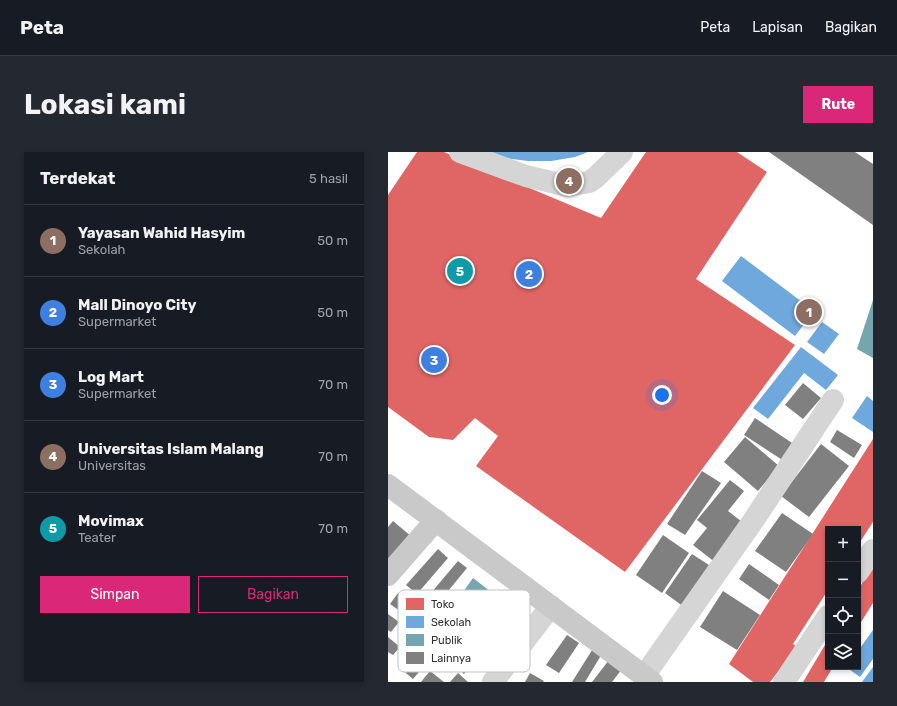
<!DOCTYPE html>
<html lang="id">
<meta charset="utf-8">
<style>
:root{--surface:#171b24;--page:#242831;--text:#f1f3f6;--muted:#9ea1a6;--line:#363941;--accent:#db2777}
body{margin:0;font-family:Rubik,sans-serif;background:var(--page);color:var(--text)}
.controls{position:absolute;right:12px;bottom:12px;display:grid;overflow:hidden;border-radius:0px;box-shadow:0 2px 6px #0003}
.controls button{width:36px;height:36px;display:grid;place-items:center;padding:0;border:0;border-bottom:1px solid var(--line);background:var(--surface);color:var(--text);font:20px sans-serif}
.you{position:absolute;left:274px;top:243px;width:14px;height:14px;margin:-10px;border:3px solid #fff;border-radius:50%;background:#1a73e8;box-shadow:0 0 0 6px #1a73e833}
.badge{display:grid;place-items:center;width:26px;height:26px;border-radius:50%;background:var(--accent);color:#fff;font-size:13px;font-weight:700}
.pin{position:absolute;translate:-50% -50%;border:2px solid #fff;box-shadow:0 1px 4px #0006}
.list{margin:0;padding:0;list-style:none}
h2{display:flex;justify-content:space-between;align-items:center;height:52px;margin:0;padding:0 16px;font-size:17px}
h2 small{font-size:13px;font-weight:400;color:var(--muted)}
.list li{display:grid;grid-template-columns:26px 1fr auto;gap:12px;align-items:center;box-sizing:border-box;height:72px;padding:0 16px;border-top:1px solid var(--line)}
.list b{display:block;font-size:15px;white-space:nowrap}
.list p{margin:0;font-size:13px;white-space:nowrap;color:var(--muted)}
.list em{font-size:13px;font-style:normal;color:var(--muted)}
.actions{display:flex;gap:8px;padding:12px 16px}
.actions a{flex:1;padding:9px 0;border:1px solid var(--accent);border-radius:0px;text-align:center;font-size:14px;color:var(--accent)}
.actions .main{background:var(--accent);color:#fff}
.icon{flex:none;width:22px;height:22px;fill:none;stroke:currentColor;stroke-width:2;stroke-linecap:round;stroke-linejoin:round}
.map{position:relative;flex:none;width:485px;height:530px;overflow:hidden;border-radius:0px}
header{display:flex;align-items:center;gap:24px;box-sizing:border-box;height:56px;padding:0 20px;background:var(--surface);border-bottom:1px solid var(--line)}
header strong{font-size:19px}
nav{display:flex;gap:22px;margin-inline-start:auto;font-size:14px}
.intro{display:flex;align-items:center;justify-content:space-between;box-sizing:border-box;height:96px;padding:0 24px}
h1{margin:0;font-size:28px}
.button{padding:10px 18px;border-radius:0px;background:var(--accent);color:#fff;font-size:14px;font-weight:700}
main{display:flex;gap:24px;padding:0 24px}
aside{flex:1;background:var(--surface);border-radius:0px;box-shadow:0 2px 6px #0003}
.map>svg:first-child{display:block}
</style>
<header>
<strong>Peta</strong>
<nav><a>Peta</a><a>Lapisan</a><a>Bagikan</a></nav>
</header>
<div class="intro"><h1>Lokasi kami</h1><a class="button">Rute</a></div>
<main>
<aside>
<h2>Terdekat<small>5 hasil</small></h2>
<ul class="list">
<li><span class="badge" style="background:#8d6e63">1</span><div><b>Yayasan Wahid Hasyim</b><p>Sekolah</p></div><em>50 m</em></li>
<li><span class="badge" style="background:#3f7fe0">2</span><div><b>Mall Dinoyo City</b><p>Supermarket</p></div><em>50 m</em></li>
<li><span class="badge" style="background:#3f7fe0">3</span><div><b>Log Mart</b><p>Supermarket</p></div><em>70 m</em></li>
<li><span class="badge" style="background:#8d6e63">4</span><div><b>Universitas Islam Malang</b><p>Universitas</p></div><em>70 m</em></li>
<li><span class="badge" style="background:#0f9aa8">5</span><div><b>Movimax</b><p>Teater</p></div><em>70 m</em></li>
</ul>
<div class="actions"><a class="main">Simpan</a><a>Bagikan</a></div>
</aside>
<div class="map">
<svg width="485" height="530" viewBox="0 0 485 530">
<rect width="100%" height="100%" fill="#fff"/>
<g fill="#e06666">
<path d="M29 0H56L213 66 258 0H349L379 20 308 127 407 193 237 420 88 314 110 284 87 266 65 288 41 285 0 255V43Z"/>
<path d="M485 287V370L470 393V377H440V438L405 492 409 495 382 530H365L341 512Z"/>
<path d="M485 413V451L470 475V438Z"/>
<path d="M440 488V515H445L436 530H415Z"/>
</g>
<g fill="#6fa8dc">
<path d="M98 0H200L187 5 163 9H140L116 6Z"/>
<path d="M353 104 426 159 407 184 334 129Z"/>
<path d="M434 170 451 182 436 202 419 190Z"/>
<path d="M413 195 450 223 438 238 416 221 380 267 365 256Z"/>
<path d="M479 244 485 249V280L464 266Z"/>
<path d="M485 478V507L472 525 458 515H470V499Z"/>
<path d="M485 515V530H474Z"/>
</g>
<g fill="#76a5af">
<path d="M485 148V206L469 197Z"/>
<path d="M85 426 107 443 82 475 61 460Z"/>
</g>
<g fill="#808080">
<path d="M381 0H467L485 12V73Z"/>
<path d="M415 231 433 246 415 267 397 253Z"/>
<path d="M367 266 410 295 399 311 356 283Z"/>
<path d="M449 278 474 293 466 306 442 290Z"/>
<path d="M357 285 391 314 370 339 336 310Z"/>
<path d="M433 292 461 314 421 365 393 344Z"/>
<path d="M314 319 333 331 297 383 279 372Z"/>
<path d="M342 328 356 339 340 359 358 373 328 411 305 393 319 376 309 368Z"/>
<path d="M394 361 425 382 398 420 367 399Z"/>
<path d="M5 369 24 385 0 413V375Z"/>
<path d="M275 383 301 401 274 441 248 423Z"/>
<path d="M50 397 60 406 29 442 18 433Z"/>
<path d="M304 402 324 415 296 455 277 441Z"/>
<path d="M70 409 79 416 46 456 37 448Z"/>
<path d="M361 412 391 433 381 448 351 427Z"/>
<path d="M335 439 372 463 349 498 312 475Z"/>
<path d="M10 441 37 460 29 471 2 452Z"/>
<path d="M0 462 11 470 3 480 0 478Z"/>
<path d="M179 483 191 491 171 521 158 513Z"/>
<path d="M82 484 97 497 76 522 61 509Z"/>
<path d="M0 485 12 495 5 503 0 500Z"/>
<path d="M206 495 215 500 197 530H184Z"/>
<path d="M24 502 37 513 25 527 12 516Z"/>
<path d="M221 508 234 517 224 530H204Z"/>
<path d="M42 519 56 530H33Z"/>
<path d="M70 521 80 530H62Z"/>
<path d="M142 521 156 529 155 530H137Z"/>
</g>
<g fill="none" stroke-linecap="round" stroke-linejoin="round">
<g stroke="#d5d5d5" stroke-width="22">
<path d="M72 0 138 24 180 34 201 30 207 26 234 0"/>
<path d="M470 420 485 398"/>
<path d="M256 524 365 369 445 248"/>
<path d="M105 530 163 454"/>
<path d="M396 530 440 464"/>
</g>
<g stroke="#c9c9c9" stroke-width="22">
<path d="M0 333 264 530"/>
<path d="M0 423 48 368"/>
</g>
</g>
<rect x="10" y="438" width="132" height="82" rx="6" fill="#fff" stroke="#c1c1c1" stroke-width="1"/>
<rect x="18" y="446" width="18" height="12" fill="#e06666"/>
<rect x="18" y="464" width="18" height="12" fill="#6fa8dc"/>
<rect x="18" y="482" width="18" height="12" fill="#76a5af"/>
<rect x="18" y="500" width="18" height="12" fill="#808080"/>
<g font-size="11" fill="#313131">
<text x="43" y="456">Toko</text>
<text x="43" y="474">Sekolah</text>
<text x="43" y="492">Publik</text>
<text x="43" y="510">Lainnya</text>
</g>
</svg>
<div class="controls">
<button>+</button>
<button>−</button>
<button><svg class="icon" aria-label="locate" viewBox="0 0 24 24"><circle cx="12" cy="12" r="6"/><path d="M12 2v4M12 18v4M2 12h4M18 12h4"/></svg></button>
<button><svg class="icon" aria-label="layers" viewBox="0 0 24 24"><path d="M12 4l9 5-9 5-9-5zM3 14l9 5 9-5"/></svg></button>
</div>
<div class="you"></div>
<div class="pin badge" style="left:421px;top:160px;background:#8d6e63">1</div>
<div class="pin badge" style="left:141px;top:122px;background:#3f7fe0">2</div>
<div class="pin badge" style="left:46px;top:208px;background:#3f7fe0">3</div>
<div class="pin badge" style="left:181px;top:29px;background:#8d6e63">4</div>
<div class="pin badge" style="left:72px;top:119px;background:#0f9aa8">5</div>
</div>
</main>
